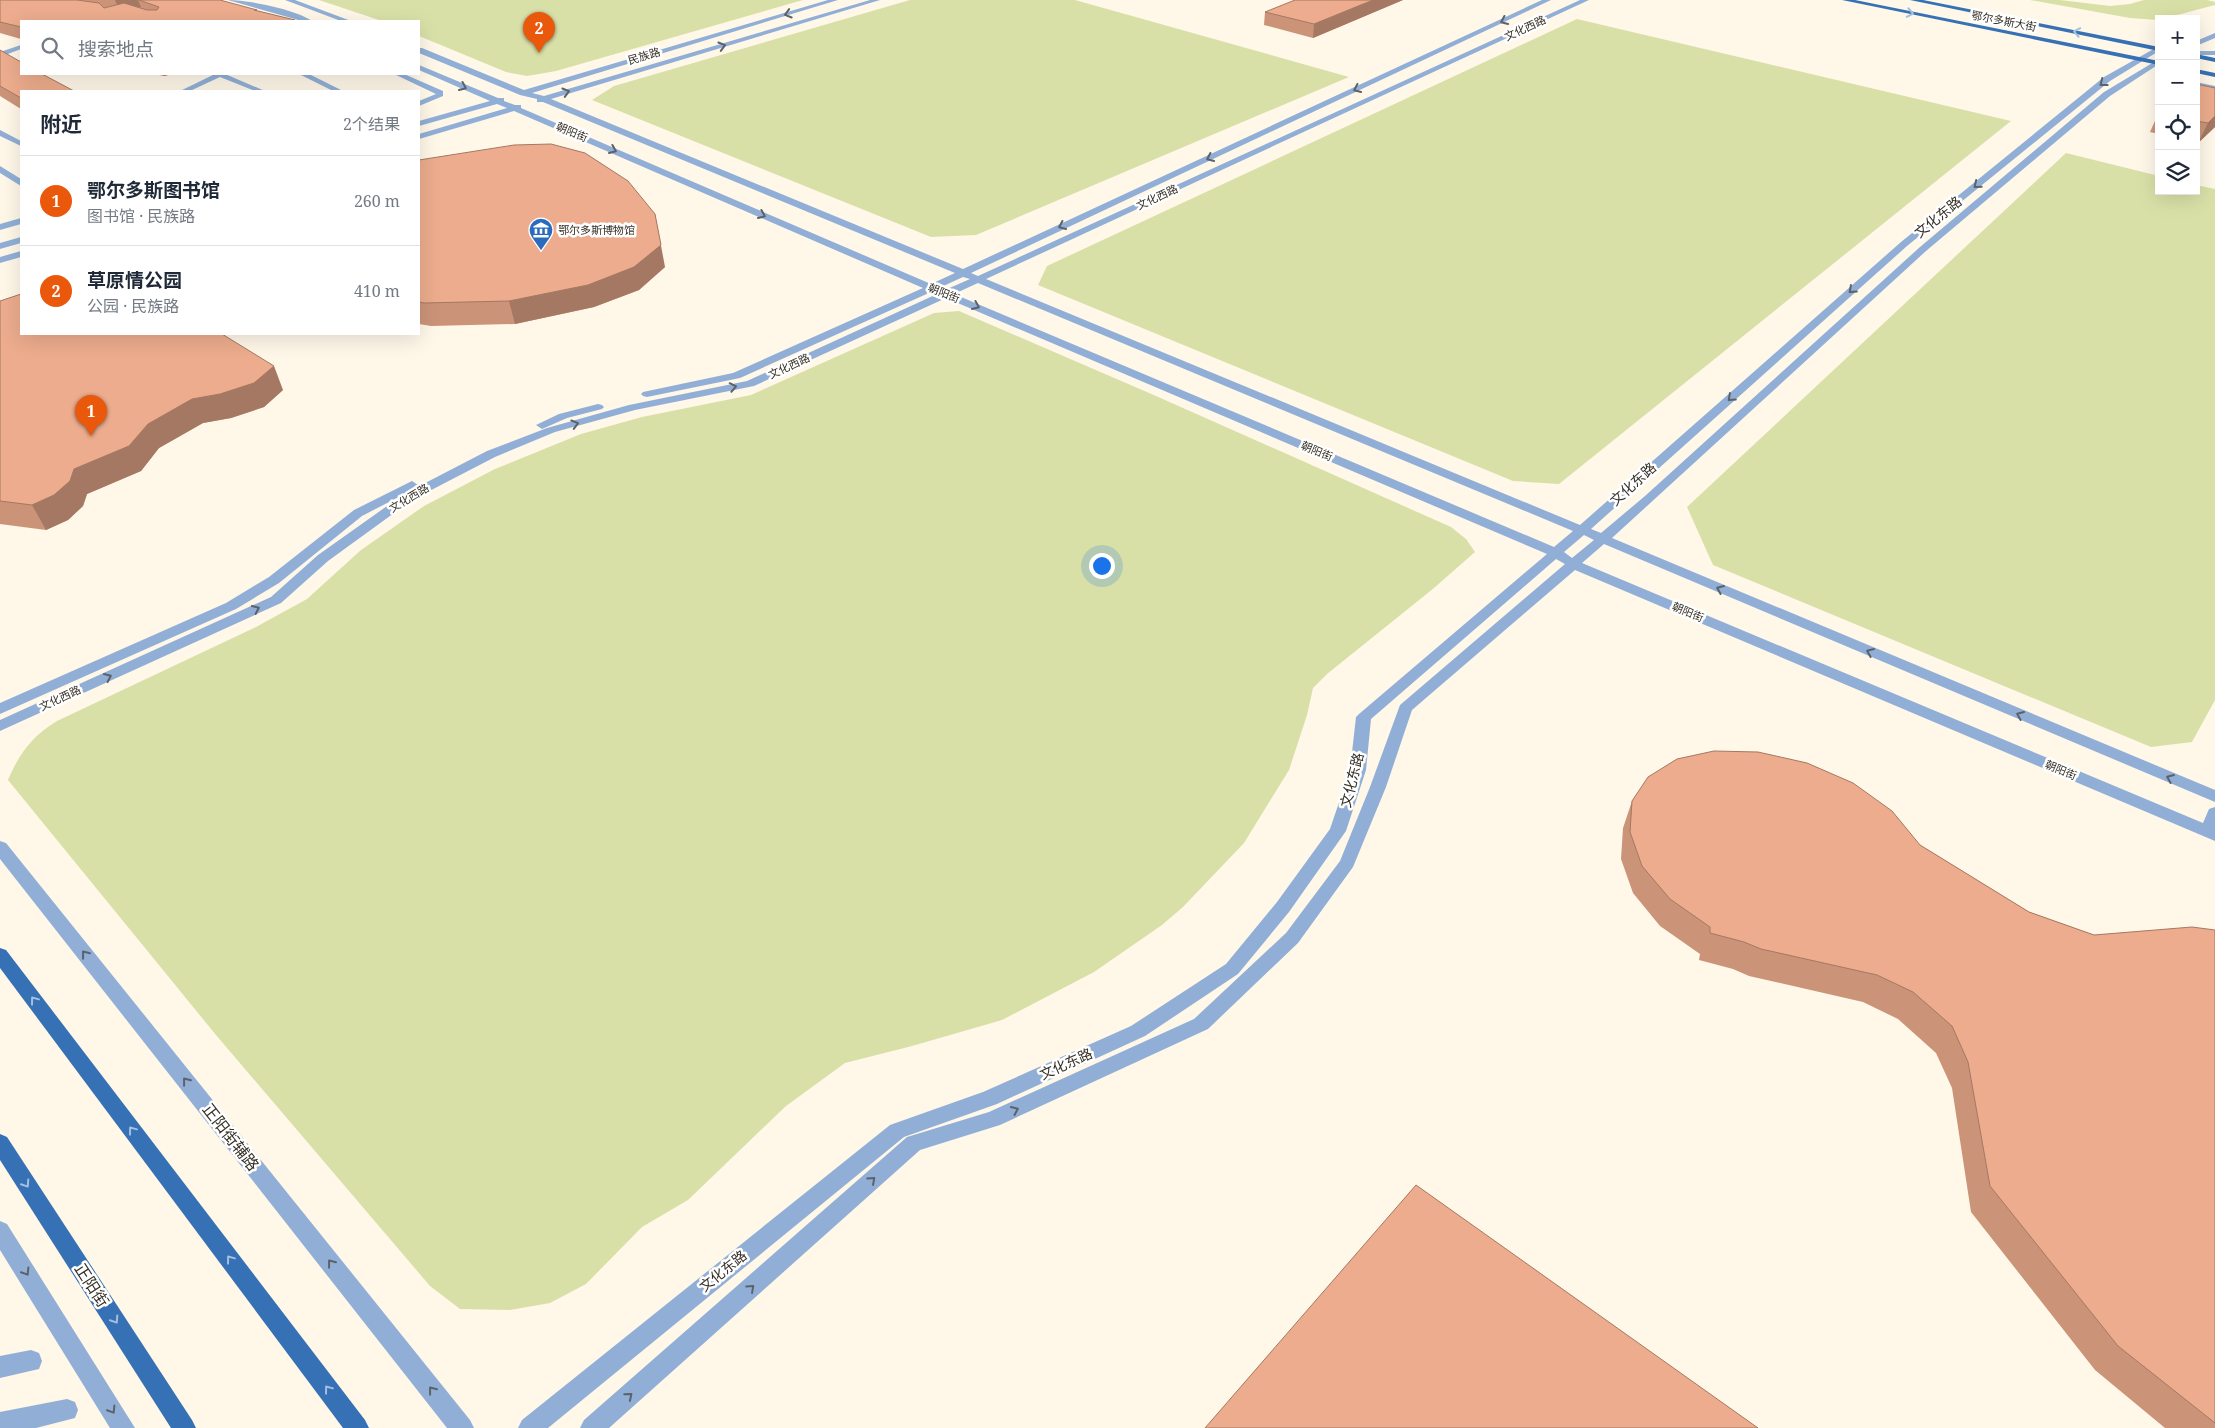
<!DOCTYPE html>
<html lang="zh">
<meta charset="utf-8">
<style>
:root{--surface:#fff;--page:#f6f6f7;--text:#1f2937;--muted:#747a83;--line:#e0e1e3;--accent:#ea580c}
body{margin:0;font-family:"Noto Serif","Noto Sans SC",serif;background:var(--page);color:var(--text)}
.controls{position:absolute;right:15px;top:15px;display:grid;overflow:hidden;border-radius:0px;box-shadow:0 5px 20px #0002}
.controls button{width:45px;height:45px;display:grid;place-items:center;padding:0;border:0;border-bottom:1px solid var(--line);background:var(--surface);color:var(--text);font:25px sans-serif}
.you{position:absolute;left:1101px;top:565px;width:18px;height:18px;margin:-12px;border:4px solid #fff;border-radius:50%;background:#1a73e8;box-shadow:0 0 0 8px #1a73e833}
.badge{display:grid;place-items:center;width:32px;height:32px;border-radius:50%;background:var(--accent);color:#fff;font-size:16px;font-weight:700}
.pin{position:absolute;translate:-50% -41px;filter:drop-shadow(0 1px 2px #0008)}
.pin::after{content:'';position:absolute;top:26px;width:18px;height:15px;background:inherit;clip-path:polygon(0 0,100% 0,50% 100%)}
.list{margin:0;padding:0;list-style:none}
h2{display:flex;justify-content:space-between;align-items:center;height:65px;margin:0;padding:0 20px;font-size:21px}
h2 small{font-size:16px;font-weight:400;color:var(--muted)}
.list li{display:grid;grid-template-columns:32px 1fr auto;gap:15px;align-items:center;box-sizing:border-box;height:90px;padding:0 20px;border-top:1px solid var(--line)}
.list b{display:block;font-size:19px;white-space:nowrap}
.list p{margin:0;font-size:16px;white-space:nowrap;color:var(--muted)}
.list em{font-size:16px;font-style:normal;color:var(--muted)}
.icon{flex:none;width:28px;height:28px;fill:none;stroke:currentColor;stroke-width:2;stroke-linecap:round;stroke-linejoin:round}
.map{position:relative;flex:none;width:2215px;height:1428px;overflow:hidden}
.search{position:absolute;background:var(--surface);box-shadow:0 5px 20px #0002;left:20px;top:20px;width:400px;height:55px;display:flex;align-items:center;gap:12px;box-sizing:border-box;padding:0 18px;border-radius:0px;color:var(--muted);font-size:19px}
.panel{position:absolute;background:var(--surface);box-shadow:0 5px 20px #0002;left:20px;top:90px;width:400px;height:245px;border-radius:0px}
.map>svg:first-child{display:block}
</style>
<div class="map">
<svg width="2215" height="1428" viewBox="0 0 2215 1428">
<rect width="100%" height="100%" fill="#fff7e8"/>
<g fill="#d9e0a7">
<path d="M319 0H803L556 71 527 76 506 72 419 36V21H382Z"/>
<path d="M910 0H1075L1349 77 976 235 931 237 592 100 614 86Z"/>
<path d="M2030 0H2060L2110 6 2130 4 2144 0H2207L2215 2V5L2158 20 2130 18Z"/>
<path d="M1577 19 2011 121 1559 484 1513 481 1038 285 1047 266Z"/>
<path d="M2066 153 2159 176V191H2196V185L2215 189V700L2192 742 2151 747 1713 565 1687 507Z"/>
<path d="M959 311 1156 396 1451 527 1466 539 1475 552 1434 588 1327 674 1313 688 1307 715 1289 770 1244 843 1183 907 1162 925 1094 972 1002 1020 912 1046 845 1063 786 1106 688 1200 642 1227 586 1284 550 1303 510 1310 460 1309 430 1286 216 1035 8 780C19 754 32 736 57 721L256 627 307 599 361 550 424 506 495 469 581 434 642 417 751 395 934 313Z"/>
</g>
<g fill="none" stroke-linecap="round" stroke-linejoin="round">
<g fill="#91afd6" fill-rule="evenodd">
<path d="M228 0C248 0 295 9 312 21H302Z"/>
<path d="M285 0H295L351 21H341Z"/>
<path d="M828 0H838L532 93 544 96 870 0H880L551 99 963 269 1542 0H1551L971 273 978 276 1580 0H1589L986 279 1580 525 1901 242 2104 77 2159 46V51L2110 81 1907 246 1591 529 1601 533 1645 496 1920 247 2104 92 2159 59V64L2110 96 1926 251 1612 538 2215 790V802L1604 544 1582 563 2203 823 2209 809 2215 807V841L1575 570 1412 710 1386 787 1353 867 1298 943 1208 1029 1000 1125 920 1150 609 1428H580L584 1420 907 1137 989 1112 1194 1019 1286 933 1340 861 1370 787 1400 705 1565 564 1556 559 1371 719 1366 770 1346 831 1289 912 1238 974 1145 1036 997 1104 904 1137 548 1428H518L522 1420 890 1125 983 1092 1131 1026 1226 964 1277 902 1330 829 1350 770 1356 717 1359 714 1547 554 946 298 754 386 635 410 555 432 495 457 412 500 328 561 281 603 0 731V720L271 597 318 555 404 494 487 451 547 428 629 405 747 381 937 294 931 292 740 378 647 397 643 396 641 394 643 392 733 373 923 288 514 111 419 139V134L507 108 497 104 419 126V121L490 101 419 70V65L498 98H504V101L515 105H521V108L931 284 955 273 543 102H537V99L520 95 419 53V48H422L524 90ZM963 277 970 279 945 290 939 288ZM978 283 1573 531 1554 547 954 294ZM1584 535 1594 540 1572 558 1564 552Z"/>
<path d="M2215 33V38L2196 46V41Z"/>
<path d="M21 45V49L0 57V52Z"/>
<rect x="2196" y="51" width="19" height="4"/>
<path d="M215 74H225L265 91H255L220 77 190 91H180Z"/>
<path d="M299 74H309L343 91H333Z"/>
<path d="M394 74H404L443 91V96L419 106V101L436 94Z"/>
<path d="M2196 82 2215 86V90L2196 86Z"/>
<path d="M0 130 21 141V146L0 136Z"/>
<path d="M0 166 21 179V186L0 173Z"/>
<path d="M21 218V224L0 230V224Z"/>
<path d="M21 237V243L0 249V243Z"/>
<path d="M21 251V257L0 263V257Z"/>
<path d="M598 404 602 405 604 407 602 409 567 418 542 429 536 425 559 414Z"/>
<path d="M412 481 418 485 416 488 362 516 279 583 236 609 0 714V703L226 603 269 577 354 510Z"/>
<path d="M0 841 6 843 470 1420 474 1428H447L0 859Z"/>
<path d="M0 1221 7 1224 135 1428H110L0 1250Z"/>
<path d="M31 1350 39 1353 42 1361 39 1369 0 1378V1356Z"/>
<path d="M67 1399 75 1402 78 1410 75 1418 36 1428H0V1412Z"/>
</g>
<g fill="#3670b5" fill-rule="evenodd">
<path d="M1842 0H1855L2159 61V65Z"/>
<path d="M1910 0H1923L2159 47V51Z"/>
<path d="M2196 54 2215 58V62L2196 58Z"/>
<path d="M2196 69 2215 73V77L2196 73Z"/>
<path d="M0 948 6 950 365 1420 369 1428H343L0 968Z"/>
<path d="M0 1134 7 1137 192 1420 196 1428H171L0 1160Z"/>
</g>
</g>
<g fill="#cb9479">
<path d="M0 0H220L257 11 21 21V39L0 33Z"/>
<path d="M1403 0 1313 38 1264 25 1265 12Z"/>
<path d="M0 50 21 91V109L0 96Z"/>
<path d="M154 74H172L164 76Z"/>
<path d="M2196 84 2215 127 2198 143H2196Z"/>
<path d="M2159 112V134L2150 132Z"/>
<path d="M419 160 665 267 639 290 594 307 515 324 431 326 419 324Z"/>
<path d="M0 301 283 390 264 407 231 418 203 423 159 448 141 471 87 494 83 506 68 520 46 530 0 524Z"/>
<path d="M1632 801 1920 845 2029 912 2094 935 2215 930V1428H2165L2095 1370 1971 1212 1952 1088 1936 1053 1898 1019 1863 1002 1749 976 1733 969 1699 960 1700 954 1660 926 1633 893 1621 859 1623 828Z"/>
</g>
<g fill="#a57863">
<path d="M115 0H138L141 7 134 9 119 10Z"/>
<path d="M1373 0H1403L1313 38 1314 24Z"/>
<path d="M163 74H172L164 76Z"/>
<path d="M2215 116V127L2198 143 2208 123Z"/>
<path d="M655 214 665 267 639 290 594 307 515 324 509 301Z"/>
<path d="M274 366 283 390 264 407 231 418 203 423 159 448 141 471 87 494 83 506 68 520 46 530 32 505 74 469 148 424 192 399Z"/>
</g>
<g fill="#ecac8d" stroke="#a57863">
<path d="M0 0H77L99 3 104 8 124 3 147 10H157L159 7 139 0H220L257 10H254L295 20 289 21H21V27L0 22Z"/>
<path d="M1295 0H1373L1314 24 1265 12Z"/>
<path d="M0 50 21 62V74H42L74 91H21V98L0 86Z"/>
<path d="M2196 84 2215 88V116L2208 123 2196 121Z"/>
<path d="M551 144 585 153 628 181 655 214 661 245 634 267 588 285 509 301 424 303 419 302V160L514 145Z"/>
<path d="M21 294V334H222L274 366 254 383 220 394 192 399 148 424 129 446 74 469 70 481 54 495 32 505 0 501V301Z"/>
<path d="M1714 751 1758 752 1807 763 1853 783 1892 811 1920 845 2029 912 2094 935 2192 927 2215 930V1423L2118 1346 1990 1186 1968 1062 1952 1026 1913 992 1877 975 1761 949 1744 942 1710 933V927L1670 899 1642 866 1630 832 1632 801 1648 777 1677 759Z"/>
<path d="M1416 1185 1758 1428H1205Z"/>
</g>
<defs><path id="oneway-chevron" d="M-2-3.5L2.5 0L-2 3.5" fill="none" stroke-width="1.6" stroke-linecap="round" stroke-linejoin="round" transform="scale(1.25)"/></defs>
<g stroke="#a5bfde">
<use href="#oneway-chevron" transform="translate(1910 13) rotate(11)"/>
<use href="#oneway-chevron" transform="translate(2077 32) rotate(-169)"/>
<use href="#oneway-chevron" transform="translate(34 1000) rotate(-127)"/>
<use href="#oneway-chevron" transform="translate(132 1130) rotate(-127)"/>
<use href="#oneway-chevron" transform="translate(26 1184) rotate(57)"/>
<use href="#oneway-chevron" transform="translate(230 1259) rotate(-127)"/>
<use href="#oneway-chevron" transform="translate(115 1320) rotate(57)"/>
<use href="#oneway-chevron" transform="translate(328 1389) rotate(-127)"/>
</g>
<g stroke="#5a636c">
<use href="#oneway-chevron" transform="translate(788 14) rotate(163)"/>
<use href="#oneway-chevron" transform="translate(1504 21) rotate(155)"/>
<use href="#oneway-chevron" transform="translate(722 46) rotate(-16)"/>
<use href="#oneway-chevron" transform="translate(2103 83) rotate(142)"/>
<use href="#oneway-chevron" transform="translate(463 87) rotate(24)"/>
<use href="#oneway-chevron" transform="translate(1357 89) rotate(155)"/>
<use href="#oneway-chevron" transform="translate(566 92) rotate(-16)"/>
<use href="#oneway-chevron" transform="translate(613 150) rotate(23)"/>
<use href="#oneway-chevron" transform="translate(1210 158) rotate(155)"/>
<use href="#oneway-chevron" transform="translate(1977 185) rotate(141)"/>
<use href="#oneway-chevron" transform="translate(762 215) rotate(23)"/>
<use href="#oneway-chevron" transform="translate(1062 226) rotate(155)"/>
<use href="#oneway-chevron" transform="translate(1852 290) rotate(138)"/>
<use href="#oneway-chevron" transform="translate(976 306) rotate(23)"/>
<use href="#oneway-chevron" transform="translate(733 387) rotate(-11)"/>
<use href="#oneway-chevron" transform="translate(1731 398) rotate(138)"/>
<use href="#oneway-chevron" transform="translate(575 424) rotate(-16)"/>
<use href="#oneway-chevron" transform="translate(1720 589) rotate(-157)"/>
<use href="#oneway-chevron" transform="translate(256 609) rotate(-25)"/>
<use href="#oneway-chevron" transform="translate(1870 652) rotate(-157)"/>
<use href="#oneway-chevron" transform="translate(108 677) rotate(-25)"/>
<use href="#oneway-chevron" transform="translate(2020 715) rotate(-157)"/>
<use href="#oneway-chevron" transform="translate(2170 778) rotate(-157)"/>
<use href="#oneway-chevron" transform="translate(85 954) rotate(-128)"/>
<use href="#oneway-chevron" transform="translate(186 1081) rotate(-128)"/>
<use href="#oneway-chevron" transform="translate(1015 1110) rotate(-24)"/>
<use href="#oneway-chevron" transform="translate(872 1180) rotate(-42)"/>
<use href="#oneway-chevron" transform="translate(331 1263) rotate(-128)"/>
<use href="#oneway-chevron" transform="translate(26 1272) rotate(58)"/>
<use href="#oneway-chevron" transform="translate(751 1288) rotate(-42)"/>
<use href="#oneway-chevron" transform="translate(432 1390) rotate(-128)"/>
<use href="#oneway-chevron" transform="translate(629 1396) rotate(-40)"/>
<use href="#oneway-chevron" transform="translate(112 1410) rotate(58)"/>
</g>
<defs>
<symbol id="museum-pin" viewBox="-11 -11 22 30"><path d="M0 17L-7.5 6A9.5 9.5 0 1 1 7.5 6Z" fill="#296cbd" stroke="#fff"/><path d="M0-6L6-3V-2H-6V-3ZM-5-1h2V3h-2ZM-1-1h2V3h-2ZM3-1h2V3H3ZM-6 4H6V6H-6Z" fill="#fff"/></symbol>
</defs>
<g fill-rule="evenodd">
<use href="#museum-pin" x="527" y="216" width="28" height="38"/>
</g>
<g text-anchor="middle" stroke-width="5" stroke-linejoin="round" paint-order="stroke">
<g font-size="11" fill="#353026" stroke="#fff">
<text transform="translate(2004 21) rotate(11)" y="4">鄂尔多斯大街</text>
<text transform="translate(1525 28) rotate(-25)" y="4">文化西路</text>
<text transform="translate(644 56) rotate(-16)" y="4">民族路</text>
<text transform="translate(572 132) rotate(23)" y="4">朝阳街</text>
<text transform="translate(1157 197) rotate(-25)" y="4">文化西路</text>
<text transform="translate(944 293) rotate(22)" y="4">朝阳街</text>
<text transform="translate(789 366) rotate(-25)" y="4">文化西路</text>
<text transform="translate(1317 451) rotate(23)" y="4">朝阳街</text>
<text transform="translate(409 498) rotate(-31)" y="4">文化西路</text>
<text transform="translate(1688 612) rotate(23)" y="4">朝阳街</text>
<text transform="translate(60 698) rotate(-25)" y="4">文化西路</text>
<text transform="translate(2061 770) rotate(23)" y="4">朝阳街</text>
</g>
<g font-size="11" fill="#353026" stroke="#fff" text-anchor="start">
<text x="558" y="234">鄂尔多斯博物馆</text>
</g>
<g font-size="14" fill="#353026" stroke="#fff">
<text transform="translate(1938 217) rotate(-39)" y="5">文化东路</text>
<text transform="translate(1633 484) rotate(-42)" y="5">文化东路</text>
<text transform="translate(1352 780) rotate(-76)" y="5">文化东路</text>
<text transform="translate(1066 1064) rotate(-24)" y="5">文化东路</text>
<text transform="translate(723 1271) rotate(-39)" y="5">文化东路</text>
</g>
<g font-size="16" fill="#353026" stroke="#fff">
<text transform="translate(231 1137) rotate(52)" y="6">正阳街辅路</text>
<text transform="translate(92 1285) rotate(57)" y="6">正阳街</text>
</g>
</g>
</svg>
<div class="controls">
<button>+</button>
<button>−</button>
<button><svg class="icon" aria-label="locate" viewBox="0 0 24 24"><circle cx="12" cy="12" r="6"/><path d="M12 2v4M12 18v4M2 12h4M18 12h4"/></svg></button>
<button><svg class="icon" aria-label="layers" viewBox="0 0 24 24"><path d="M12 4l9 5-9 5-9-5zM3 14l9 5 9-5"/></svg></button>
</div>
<div class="you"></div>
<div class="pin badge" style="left:91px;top:436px">1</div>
<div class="pin badge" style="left:539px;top:53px">2</div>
<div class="search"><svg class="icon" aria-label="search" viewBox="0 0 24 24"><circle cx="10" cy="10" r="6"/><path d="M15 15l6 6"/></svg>搜索地点</div>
<section class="panel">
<h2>附近<small>2个结果</small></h2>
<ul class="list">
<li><span class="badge">1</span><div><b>鄂尔多斯图书馆</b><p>图书馆 · 民族路</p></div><em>260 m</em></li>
<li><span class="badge">2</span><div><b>草原情公园</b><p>公园 · 民族路</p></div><em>410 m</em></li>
</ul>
</section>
</div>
